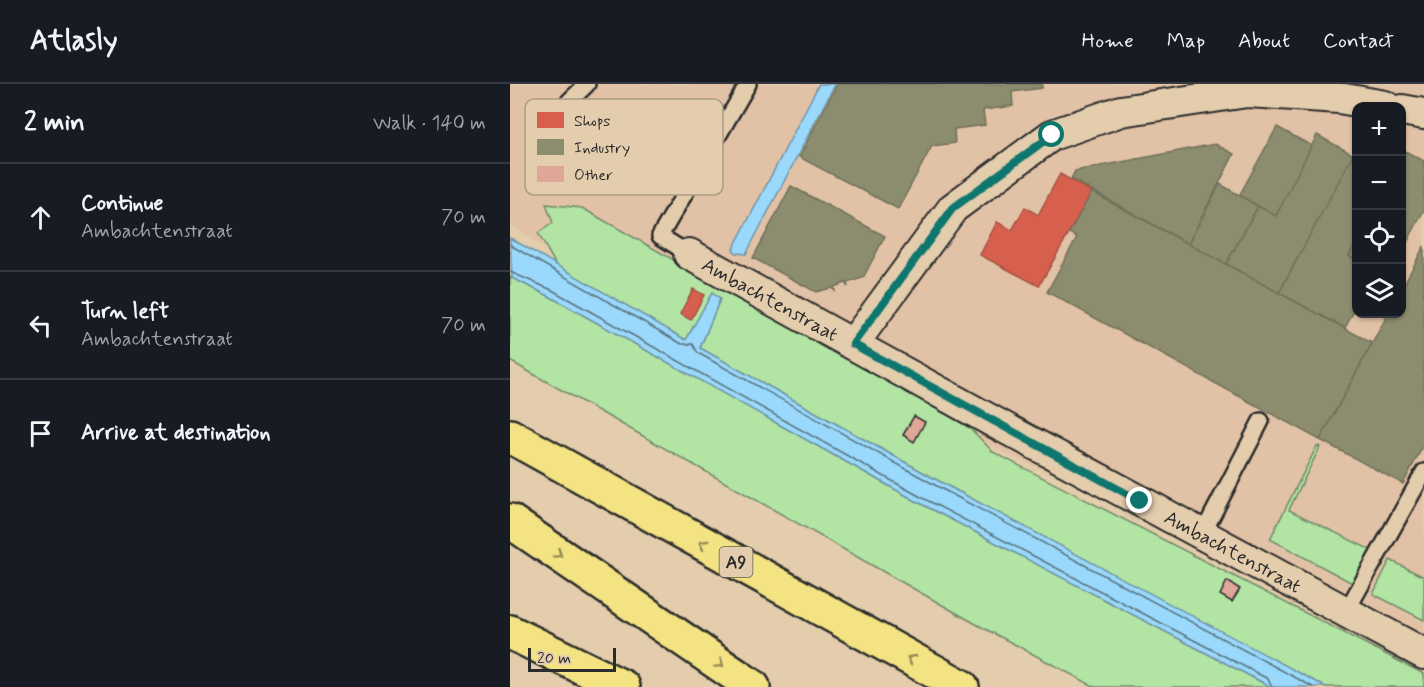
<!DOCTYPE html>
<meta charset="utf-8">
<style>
:root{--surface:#171b24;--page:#242831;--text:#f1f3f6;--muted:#9ea1a6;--line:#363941}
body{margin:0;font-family:Mynerve,sans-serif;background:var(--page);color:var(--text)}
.controls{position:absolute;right:18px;top:18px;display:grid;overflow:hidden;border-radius:12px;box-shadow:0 2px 4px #0004}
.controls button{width:54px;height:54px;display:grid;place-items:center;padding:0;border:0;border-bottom:2px solid var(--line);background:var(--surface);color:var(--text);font:30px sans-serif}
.scale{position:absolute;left:18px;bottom:15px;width:88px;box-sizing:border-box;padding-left:6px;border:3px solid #2b2b2b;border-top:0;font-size:16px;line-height:21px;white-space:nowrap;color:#2b2b2b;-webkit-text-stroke:4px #e3cdac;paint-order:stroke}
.stop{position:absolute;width:18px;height:18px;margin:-14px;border:4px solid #0f766e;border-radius:50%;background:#fff}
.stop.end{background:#0f766e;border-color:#fff;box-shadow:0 2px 6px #0008}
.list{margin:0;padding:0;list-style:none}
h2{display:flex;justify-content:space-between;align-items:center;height:78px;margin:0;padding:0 24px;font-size:26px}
h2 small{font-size:20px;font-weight:400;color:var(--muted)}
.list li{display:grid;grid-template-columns:39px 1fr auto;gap:18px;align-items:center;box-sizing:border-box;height:108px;padding:0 24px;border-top:2px solid var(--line)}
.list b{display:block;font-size:22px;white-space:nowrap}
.list p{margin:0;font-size:20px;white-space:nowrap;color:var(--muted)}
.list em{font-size:20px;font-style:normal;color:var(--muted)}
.icon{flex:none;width:33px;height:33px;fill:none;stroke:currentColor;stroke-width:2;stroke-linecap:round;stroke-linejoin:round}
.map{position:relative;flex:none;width:914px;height:603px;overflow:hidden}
header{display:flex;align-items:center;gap:36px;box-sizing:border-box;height:84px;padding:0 30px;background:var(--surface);border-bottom:2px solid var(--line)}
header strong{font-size:28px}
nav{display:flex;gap:33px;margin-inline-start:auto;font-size:21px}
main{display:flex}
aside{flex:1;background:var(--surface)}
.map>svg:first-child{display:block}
</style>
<header>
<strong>Atlasly</strong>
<nav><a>Home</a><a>Map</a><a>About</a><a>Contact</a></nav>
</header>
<main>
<aside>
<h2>2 min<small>Walk · 140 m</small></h2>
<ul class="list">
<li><svg class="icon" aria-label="ahead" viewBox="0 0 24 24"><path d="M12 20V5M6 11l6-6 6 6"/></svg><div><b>Continue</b><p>Ambachtenstraat</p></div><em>70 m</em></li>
<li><svg class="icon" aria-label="left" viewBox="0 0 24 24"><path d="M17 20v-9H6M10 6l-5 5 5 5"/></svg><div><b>Turn left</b><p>Ambachtenstraat</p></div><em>70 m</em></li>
<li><svg class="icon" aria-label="arrive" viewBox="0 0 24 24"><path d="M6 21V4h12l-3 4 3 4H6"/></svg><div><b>Arrive at destination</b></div></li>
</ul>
</aside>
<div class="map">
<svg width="914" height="603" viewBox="0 0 914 603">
<rect width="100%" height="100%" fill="#e3cdac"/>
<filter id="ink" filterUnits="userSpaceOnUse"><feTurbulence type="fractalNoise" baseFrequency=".0167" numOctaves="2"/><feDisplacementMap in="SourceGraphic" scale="12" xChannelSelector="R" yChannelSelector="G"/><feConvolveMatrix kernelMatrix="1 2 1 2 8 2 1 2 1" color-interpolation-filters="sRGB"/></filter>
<g filter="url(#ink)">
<path fill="#e2c2a6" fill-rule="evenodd" d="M0 0H914V593L590 412 30 161 0 140ZM846 22H892V230H846Z"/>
<g fill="#b2e4a4" stroke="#6e8868" stroke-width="1.5">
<path d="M36 120 72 124 460 344 483 368 914 590V603H815L436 401 190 264 210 215 202 209 176 256 47 183 28 149 43 139Z"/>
<path d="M0 193 39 212 406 417 761 603H585L466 540 0 277Z"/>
<path d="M807 362 810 363 779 426 861 466 844 500 760 455Z"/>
<path d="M880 476 914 493V536L863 510Z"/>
</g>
<g fill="#9ad9fb" stroke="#6e93a8" stroke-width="1.5">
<path d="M309 0H325L236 170 226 169 223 165Z"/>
<path d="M0 154 176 256 202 209 210 215 190 264 436 401 816 603H761L406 417 39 212 2 194Z"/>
</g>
<g fill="#d6604d" stroke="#a35043" stroke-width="1.5">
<path d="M550 90 582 108 529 202 470 171 487 138 502 146 515 123 528 131Z"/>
<path d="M183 205 194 211 181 236 170 230Z"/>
</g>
<g fill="#8c8c6e" stroke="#6f6f5a" stroke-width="1.5">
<path d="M327 0H532V4L502 8 503 22 473 26 475 41 444 45 445 59 422 62 388 125 289 73Z"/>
<path d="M767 43 804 63 766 132 729 112Z"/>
<path d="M807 51 844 71 769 209 716 180 748 122 766 132Z"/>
<path d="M705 60 724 70 678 160 561 95 565 87Z"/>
<path d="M846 65V159L839 172 846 176V223L835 244 769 209Z"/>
<path d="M895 67 914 77V126L892 168V74Z"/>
<path d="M710 100 748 122 716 180 678 160Z"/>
<path d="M281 102 375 152 353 194 337 199 338 203 335 199 324 203 325 207 321 204 306 208 243 174Z"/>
<path d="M582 108 862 259 810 356 537 208 567 153 559 149Z"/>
<path d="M846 159V176L839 172Z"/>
<path d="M914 162V360L893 400 810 356 878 230H892V204Z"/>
</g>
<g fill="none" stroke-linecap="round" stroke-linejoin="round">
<g stroke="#57717e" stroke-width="1.5">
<path d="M0 161 172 260H183L188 269 434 406 803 603"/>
<path d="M0 188 42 206 409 412 758 595 762 603"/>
</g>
</g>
<g fill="#dfa797" stroke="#2b2b2b" stroke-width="1.5">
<path d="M404 332 415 338 404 358 393 351Z"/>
<path d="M717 497 730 505 722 518 710 511Z"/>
</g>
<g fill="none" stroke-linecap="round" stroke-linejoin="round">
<defs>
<g id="service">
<path d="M43 33 77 0"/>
<path d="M179 170 150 152 238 0"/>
<path d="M692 451 751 337"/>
<path d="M836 528 914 388"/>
</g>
<g id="minor">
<path d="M892 26 914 30"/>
<path id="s1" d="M179 170 482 337 914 570"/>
<path d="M343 260 443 124 542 51 611 27 737 8 829 14 875 22"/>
</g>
<g id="motorway">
<path d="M0 352 452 603"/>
<path d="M0 437 243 603"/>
<path d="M0 548 113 603"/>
</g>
</defs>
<use href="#service" stroke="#2b2b2b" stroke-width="20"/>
<use href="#minor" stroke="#2b2b2b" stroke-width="34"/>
<use href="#motorway" stroke="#2b2b2b" stroke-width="38"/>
<use href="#service" stroke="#e3cdac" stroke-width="15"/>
<use href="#minor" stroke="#e3cdac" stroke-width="30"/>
<use href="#motorway" stroke="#f4e382" stroke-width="33"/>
</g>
<defs><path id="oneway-chevron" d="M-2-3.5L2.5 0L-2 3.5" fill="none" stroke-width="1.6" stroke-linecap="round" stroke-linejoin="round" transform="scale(1.5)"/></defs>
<g stroke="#908756">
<use href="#oneway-chevron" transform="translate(193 460) rotate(-151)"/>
<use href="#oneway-chevron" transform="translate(48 470) rotate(34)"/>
<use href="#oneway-chevron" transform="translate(401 575) rotate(-151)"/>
<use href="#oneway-chevron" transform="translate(210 580) rotate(35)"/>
</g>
</g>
<g fill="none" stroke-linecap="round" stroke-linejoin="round" filter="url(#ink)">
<path stroke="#0f766e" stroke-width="8" d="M542 51 443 124 343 260 630 417"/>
</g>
<g text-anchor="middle" stroke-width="6" stroke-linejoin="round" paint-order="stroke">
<rect fill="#e3cdac" stroke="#625c52" stroke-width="1.5" x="209.5" y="463" width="33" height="30" rx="4.5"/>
<g font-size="18" font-weight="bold" fill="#2b2b2b">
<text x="226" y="484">A9</text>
</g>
<g font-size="20" fill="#2b2b2b" stroke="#e3cdac">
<text dy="7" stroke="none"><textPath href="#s1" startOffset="93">Ambachtenstraat</textPath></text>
<text dy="7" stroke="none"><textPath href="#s1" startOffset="620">Ambachtenstraat</textPath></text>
</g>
</g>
<rect x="15" y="15" width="198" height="96" rx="9" fill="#e3cdac" stroke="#ac9c85" stroke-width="1.5"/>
<rect x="27" y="28" width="27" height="16" fill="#d6604d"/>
<rect x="27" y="55" width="27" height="16" fill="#8c8c6e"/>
<rect x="27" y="82" width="27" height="16" fill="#dfa797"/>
<g font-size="16" fill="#2b2b2b">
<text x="64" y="42">Shops</text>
<text x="64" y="69">Industry</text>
<text x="64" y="96">Other</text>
</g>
</svg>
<div class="controls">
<button>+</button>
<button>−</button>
<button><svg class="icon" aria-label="locate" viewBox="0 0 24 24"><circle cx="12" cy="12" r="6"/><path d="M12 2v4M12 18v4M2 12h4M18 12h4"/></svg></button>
<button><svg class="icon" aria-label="layers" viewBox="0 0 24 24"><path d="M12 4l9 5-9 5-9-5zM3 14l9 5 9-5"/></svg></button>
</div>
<div class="scale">20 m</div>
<div class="stop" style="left:542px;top:51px"></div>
<div class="stop end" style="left:630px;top:417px"></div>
</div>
</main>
